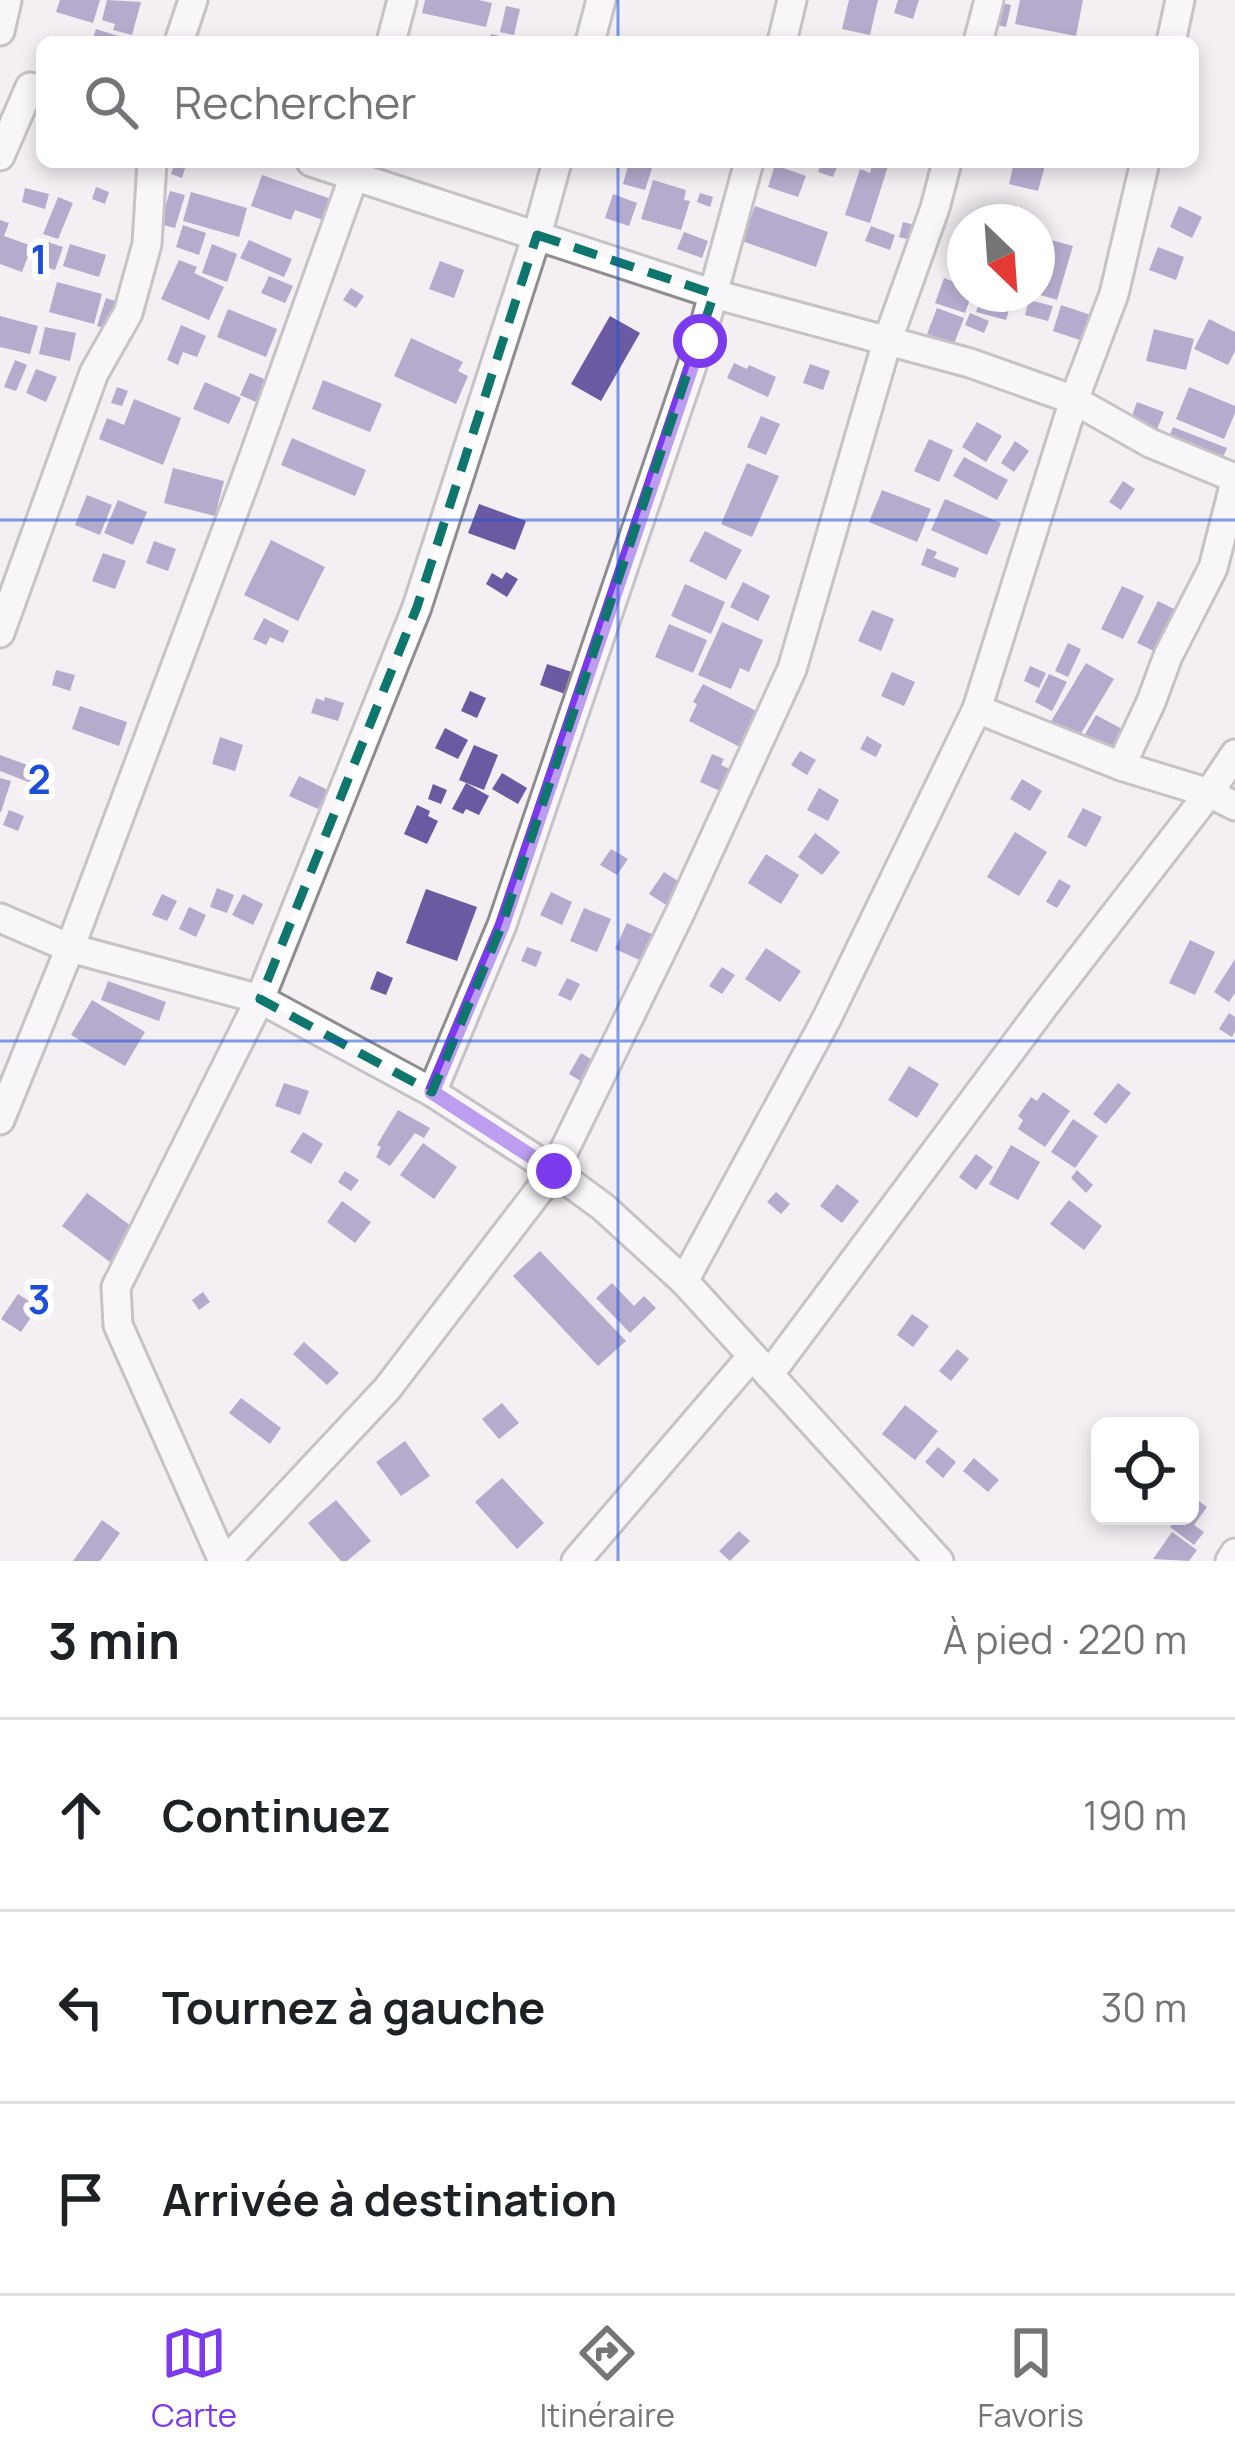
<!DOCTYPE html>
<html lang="fr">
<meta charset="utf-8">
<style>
:root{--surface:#fff;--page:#f6f6f6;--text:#202124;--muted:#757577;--line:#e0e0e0;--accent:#7c3aed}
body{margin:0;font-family:Manrope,sans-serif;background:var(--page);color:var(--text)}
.controls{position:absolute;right:36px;bottom:36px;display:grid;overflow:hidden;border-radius:18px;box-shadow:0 6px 18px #0003}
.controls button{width:108px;height:108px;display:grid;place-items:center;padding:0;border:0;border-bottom:3px solid var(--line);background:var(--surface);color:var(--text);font:60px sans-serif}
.compass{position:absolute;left:947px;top:204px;width:108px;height:108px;border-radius:50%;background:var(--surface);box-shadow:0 6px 18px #0003;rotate:155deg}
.stop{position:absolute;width:36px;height:36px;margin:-27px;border:9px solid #7c3aed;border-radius:50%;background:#fff}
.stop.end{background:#7c3aed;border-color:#fff;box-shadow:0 3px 12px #0008}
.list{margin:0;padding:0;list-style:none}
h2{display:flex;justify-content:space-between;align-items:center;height:156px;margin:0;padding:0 48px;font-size:51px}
h2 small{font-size:39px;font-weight:400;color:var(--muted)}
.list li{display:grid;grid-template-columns:78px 1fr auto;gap:36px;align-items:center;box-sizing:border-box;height:192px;padding:0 48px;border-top:3px solid var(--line)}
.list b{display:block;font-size:45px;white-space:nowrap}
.list em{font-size:39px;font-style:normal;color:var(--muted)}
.icon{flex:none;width:66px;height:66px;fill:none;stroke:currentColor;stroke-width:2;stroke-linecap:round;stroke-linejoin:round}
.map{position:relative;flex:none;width:1235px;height:1561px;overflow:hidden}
.search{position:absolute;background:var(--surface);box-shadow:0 6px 18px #0003;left:36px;right:36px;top:36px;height:132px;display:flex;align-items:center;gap:30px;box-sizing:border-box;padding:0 42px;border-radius:18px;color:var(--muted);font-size:45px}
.sheet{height:732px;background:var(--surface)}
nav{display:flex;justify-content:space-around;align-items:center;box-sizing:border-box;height:168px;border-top:3px solid var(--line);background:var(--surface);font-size:33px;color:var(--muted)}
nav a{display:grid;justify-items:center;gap:6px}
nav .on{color:var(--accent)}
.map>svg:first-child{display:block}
</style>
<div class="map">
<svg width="1235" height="1561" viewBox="0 0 1235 1561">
<rect width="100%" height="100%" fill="#f3eff2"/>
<g fill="#6b5aa1">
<path d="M60 0H100L93 23 56 12Z"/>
<path d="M107 0 141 2 132 35 113 30 115 24 102 20Z"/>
<path d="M425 0H479L492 3 486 27 422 13Z"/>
<path d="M849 0H878L870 35 842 29Z"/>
<path d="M898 0H919L913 19 894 13Z"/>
<path d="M1020 0H1083L1076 36 1015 24Z"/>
<path d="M1002 3 1011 5 1006 27 997 25Z"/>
<path d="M506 6 520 9 514 35 500 32Z"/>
<path d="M96 29 134 41V42H92Z"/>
<path d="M491 34 517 40V42H489Z"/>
<path d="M175 162H187L182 178 171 174Z"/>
<path d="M629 162H654L645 190 623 184Z"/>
<path d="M822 162H839L833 177 818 172Z"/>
<path d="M873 162 889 163 870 223 845 215 860 169 870 173Z"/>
<path d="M1014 162H1046L1038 191 1009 184Z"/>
<path d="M775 165 806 176 798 197 768 187Z"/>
<path d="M262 175 334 200 326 221 295 210 291 220 251 206Z"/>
<path d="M653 180 686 190 684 200 690 201 681 230 641 219Z"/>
<path d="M96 187 109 192 105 204 92 199Z"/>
<path d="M25 188 49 194 45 209 22 202Z"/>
<path d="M170 191 185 195 175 228 160 224Z"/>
<path d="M191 192 247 208 239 237 183 221Z"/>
<path d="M700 193 713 197 710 207 697 202Z"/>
<path d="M613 194 637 203 629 226 605 218Z"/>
<path d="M58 197 73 203 58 239 43 234Z"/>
<path d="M755 206 828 232 816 267 742 241Z"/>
<path d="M1179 206 1202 217 1192 238 1170 227Z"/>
<path d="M0 220 9 223 4 236 32 246 22 272 0 264Z"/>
<path d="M903 222 919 226 914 241 899 237Z"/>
<path d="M183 225 206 233 199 255 176 247Z"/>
<path d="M871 226 895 235 890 250 865 241Z"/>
<path d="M684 232 708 241 702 258 677 249Z"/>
<path d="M1037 236 1073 246 1057 300 1037 294Z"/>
<path d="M42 240 63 247 55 270 34 263Z"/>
<path d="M249 240 292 259 284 277 240 258Z"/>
<path d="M70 244 106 255 99 277 63 266Z"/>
<path d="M212 244 237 254 227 282 202 273Z"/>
<path d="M1158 247 1184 257 1176 280 1149 270Z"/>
<path d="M179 260 197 267 194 273 224 287 209 320 161 299Z"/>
<path d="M440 261 464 270 454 298 429 289Z"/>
<path d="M269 276 293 286 285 303 261 293Z"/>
<path d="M944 278 965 286V294H972L965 313 935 303Z"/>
<path d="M57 282 102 294 94 324 49 312Z"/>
<path d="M351 288 364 296 356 308 343 300Z"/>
<path d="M982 294H1014L1006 320 976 312Z"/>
<path d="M106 298 121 303 112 331 97 326Z"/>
<path d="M1029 300 1053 306 1048 321 1025 315Z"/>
<path d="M1061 305 1091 315 1083 341 1053 331Z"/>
<path d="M937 308 964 318 954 344 927 334Z"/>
<path d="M228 309 277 329 266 357 217 337Z"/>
<path d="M970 313 989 321 984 333 965 325Z"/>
<path d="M0 316 38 326 30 354 0 347Z"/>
<path d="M610 316 640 333 601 401 571 384Z"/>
<path d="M1209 319 1235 332V351L1228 365 1194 349Z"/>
<path d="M181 325 206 336 197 357 183 352 178 365 167 360Z"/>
<path d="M45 327 76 333 70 361 39 354Z"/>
<path d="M1154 329 1194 339 1186 370 1146 361Z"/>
<path d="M411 338 463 362 458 371 468 376 456 404 394 376Z"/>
<path d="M15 360 27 365 16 391 4 387Z"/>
<path d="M734 363 747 369 749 365 776 377 768 397 727 378Z"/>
<path d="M810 364 830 371 823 390 803 383Z"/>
<path d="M36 369 57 377 46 402 26 393Z"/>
<path d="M250 373 272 382 263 405 240 395Z"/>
<path d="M323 380 382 404 370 432 312 409Z"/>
<path d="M205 382 241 398 229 424 193 409Z"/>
<path d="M117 387 128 391 122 406 111 403Z"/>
<path d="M1189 387 1235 406V413L1224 439 1176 419Z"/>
<path d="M134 399 181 418 163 465 99 439 107 418 124 425Z"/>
<path d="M1137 402 1164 412 1155 434 1129 424Z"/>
<path d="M761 416 780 424 766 455 747 447Z"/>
<path d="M977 422 1002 436 986 462 962 447Z"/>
<path d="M1173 427 1227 448 1220 464 1167 443Z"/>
<path d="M292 438 366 470 355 496 281 465Z"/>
<path d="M929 439 953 450 939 482 914 471Z"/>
<path d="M1015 441 1029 451 1014 472 1001 463Z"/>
<path d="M964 457 1008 480 997 500 953 476Z"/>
<path d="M747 463 779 476 752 537 721 524Z"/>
<path d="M173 468 224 481 215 516 164 503Z"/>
<path d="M1123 481 1135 489 1121 510 1109 502Z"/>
<path d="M882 490 931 509 917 542 869 522Z"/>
<path d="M87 495 112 505 100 535 75 525Z"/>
<path d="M945 499 1001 523 987 555 931 530Z"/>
<path d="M118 500 147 512 133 545 104 533Z"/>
<path d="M479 504 526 521 515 550 468 533Z"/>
<path d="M705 531 742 550 726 580 689 561Z"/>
<path d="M271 540 325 567 298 621 244 595Z"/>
<path d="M154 541 176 549 168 571 146 563Z"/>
<path d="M927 548 937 552 934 558 959 568 955 578 921 565Z"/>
<path d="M103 553 126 561 115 589 92 581Z"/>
<path d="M506 572 518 579 507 597 486 584 492 573 502 579Z"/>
<path d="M743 582 770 596 758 621 730 607Z"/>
<path d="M685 584 725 602 711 634 671 616Z"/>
<path d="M1122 586 1144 596 1123 639 1101 629Z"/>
<path d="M1158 601 1178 611 1156 652 1137 643Z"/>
<path d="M872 610 894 619 881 651 858 641Z"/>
<path d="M264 618 289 631 283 643 270 637 266 645 253 639Z"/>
<path d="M722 622 763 640 749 672 740 668 731 689 698 675Z"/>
<path d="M669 624 707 640 693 673 655 657Z"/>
<path d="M1068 643 1081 649 1068 677 1055 671Z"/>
<path d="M1086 663 1114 679 1077 740 1049 725Z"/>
<path d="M547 664 575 673 568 695 540 685Z"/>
<path d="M1030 666 1046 673 1039 688 1024 681Z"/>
<path d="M56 670 75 675 70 691 52 685Z"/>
<path d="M892 672 915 682 904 706 881 696Z"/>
<path d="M1049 674 1067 682 1052 711 1035 702Z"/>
<path d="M703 684 762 714 744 749 689 721 697 704 693 702Z"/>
<path d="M470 691 486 698 477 718 461 711Z"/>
<path d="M325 697 344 703 338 721 311 713 316 698 324 701Z"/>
<path d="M80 706 127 722 119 746 72 729Z"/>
<path d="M1096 715 1124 730 1108 758 1080 743Z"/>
<path d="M445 728 468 740 458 759 435 748Z"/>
<path d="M867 736 882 745 876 757 860 749Z"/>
<path d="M220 737 243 745 235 771 212 764Z"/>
<path d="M474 745 498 755 484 790 459 780Z"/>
<path d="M800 751 816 760 807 775 791 765Z"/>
<path d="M712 754 724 759 721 765 732 770 722 792 700 782Z"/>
<path d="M0 755 41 770 36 785 0 771Z"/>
<path d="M502 773 527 788 518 804 492 789Z"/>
<path d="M299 776 328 790 318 809 289 796Z"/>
<path d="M0 778 11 781 1 812H0Z"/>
<path d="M1022 779 1042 791 1030 811 1010 799Z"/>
<path d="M466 783 489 796 479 815 466 809 463 814 452 809Z"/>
<path d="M433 784 447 790 441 804 428 799Z"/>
<path d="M819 788 839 800 828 821 807 810Z"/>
<path d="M417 805 430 811 428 816 438 821 427 844 404 834Z"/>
<path d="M1083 808 1102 817 1086 847 1067 837Z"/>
<path d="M9 810 24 816 18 831 3 825Z"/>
<path d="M1015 832 1047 852 1019 896 987 877Z"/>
<path d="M815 833 840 852 822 875 798 857Z"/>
<path d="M611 849 628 859 617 875 600 865Z"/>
<path d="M766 854 799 875 781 904 748 883Z"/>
<path d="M664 872 689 888 674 910 649 894Z"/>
<path d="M1059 879 1071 886 1057 908 1046 902Z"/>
<path d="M217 888 234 895 227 913 210 907Z"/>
<path d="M426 889 477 907 457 961 406 943Z"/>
<path d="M551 892 572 902 562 925 540 915Z"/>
<path d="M162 894 177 901 167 921 152 915Z"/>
<path d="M243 894 263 904 253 925 232 915Z"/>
<path d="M189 907 206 915 196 937 179 929Z"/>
<path d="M584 908 611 919 597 952 570 941Z"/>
<path d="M627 923 656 936 644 962 615 949Z"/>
<path d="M1190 940 1215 952 1195 995 1169 983Z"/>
<path d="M527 947 542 952 536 967 521 961Z"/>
<path d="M766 948 801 971 780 1002 745 979Z"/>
<path d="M1235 959V993L1229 1002 1214 992Z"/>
<path d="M722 967 735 975 722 994 709 986Z"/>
<path d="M377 971 393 978 386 995 370 989Z"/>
<path d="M567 978 580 984 571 1001 558 995Z"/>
<path d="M108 981 166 1002 159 1021 101 1000Z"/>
<path d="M92 1000 145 1032 125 1066 71 1035Z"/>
<path d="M1229 1013 1235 1017V1031L1232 1037 1219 1029Z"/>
<path d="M581 1053 596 1062 584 1083 569 1074Z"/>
<path d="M909 1066 939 1084 917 1118 888 1100Z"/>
<path d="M284 1083 309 1091 300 1115 275 1106Z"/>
<path d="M1118 1083 1131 1093 1106 1124 1093 1114Z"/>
<path d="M1043 1092 1070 1111 1045 1147 1018 1129 1023 1120 1018 1116 1031 1097 1037 1101Z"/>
<path d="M398 1110 430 1128 424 1138 415 1133 390 1166 376 1157 381 1147 377 1145Z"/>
<path d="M1073 1119 1098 1136 1075 1168 1051 1152Z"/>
<path d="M303 1132 323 1144 311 1164 290 1152Z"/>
<path d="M423 1143 457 1167 434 1199 400 1175Z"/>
<path d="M1011 1145 1040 1162 1018 1200 989 1184Z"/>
<path d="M976 1154 993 1167 976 1190 959 1177Z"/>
<path d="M1077 1170 1093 1185 1086 1193 1071 1178Z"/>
<path d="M345 1171 359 1180 351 1191 338 1182Z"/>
<path d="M837 1184 859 1201 842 1223 820 1206Z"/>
<path d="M776 1192 790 1204 781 1214 767 1202Z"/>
<path d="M87 1193 135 1229 110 1262 62 1226Z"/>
<path d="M1069 1200 1102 1226 1084 1250 1050 1224Z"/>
<path d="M342 1201 371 1222 355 1243 327 1222Z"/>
<path d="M540 1251 626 1341 598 1366 513 1276Z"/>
<path d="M612 1283 634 1306 644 1296 656 1308 630 1333 596 1298Z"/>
<path d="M203 1292 210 1302 199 1310 192 1300Z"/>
<path d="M18 1294 38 1307 21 1332 1 1319Z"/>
<path d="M912 1314 929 1326 913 1347 897 1335Z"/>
<path d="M304 1342 339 1373 327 1385 293 1354Z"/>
<path d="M957 1349 969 1359 951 1381 939 1371Z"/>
<path d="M241 1398 281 1428 270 1444 229 1413Z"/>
<path d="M502 1403 519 1423 499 1439 482 1419Z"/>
<path d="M905 1405 938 1431 915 1460 882 1434Z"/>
<path d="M405 1441 430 1476 401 1496 376 1462Z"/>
<path d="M938 1447 956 1462 943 1478 925 1462Z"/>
<path d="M974 1458 999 1480 988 1492 963 1471Z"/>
<path d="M502 1478 544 1523 517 1549 475 1502Z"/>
<path d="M1193 1497 1207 1507 1194 1525 1204 1532 1194 1545 1170 1527 1179 1516H1190V1501Z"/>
<path d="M336 1500 371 1541 347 1561H341L308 1523Z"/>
<path d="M102 1520 120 1533 100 1561H73Z"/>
<path d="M739 1531 750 1541 730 1561 719 1551Z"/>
<path d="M1172 1532 1197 1550 1189 1561 1153 1559Z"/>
</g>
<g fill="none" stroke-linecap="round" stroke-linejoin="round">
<defs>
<g id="minor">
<path d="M0 31 7 0"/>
<path d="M179 42 193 0"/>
<path d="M391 42 402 0"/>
<path d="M590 42 601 0"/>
<path d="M782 42 792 0"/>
<path d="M978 42 989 0"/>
<path d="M1171 42 1180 0"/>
<path d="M0 156 30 87"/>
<path d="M311 162 714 294 970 363 1074 400 1150 443 1235 478"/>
<path d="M0 633 94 373 128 313 147 244 152 162"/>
<path d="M977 709 1121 766 1209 793 1235 806"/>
<path d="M1121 766 1151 702 1168 656 1213 568 1235 482"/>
<path d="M0 918 70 948 260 999 432 1092 554 1171 603 1207 684 1281 939 1561"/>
<path d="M432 1092 502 925 700 342 749 162"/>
<path d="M0 1120 70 948 245 481 359 162"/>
<path d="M684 1281 827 1018 977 709 1074 400 1114 294 1145 162"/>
<path d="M769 1375 1044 1006 1209 793 1235 754"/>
<path d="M223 1561 118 1325 116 1287 260 999 417 607 537 235 557 162"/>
<path d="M226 1561 387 1389 554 1171 680 913 792 669 887 342 935 208 947 162"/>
<path d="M576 1561 752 1356"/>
<path d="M1230 1561 1235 1553"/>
</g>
</defs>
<use href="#minor" stroke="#908d90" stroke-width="33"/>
<use href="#minor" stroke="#fff" stroke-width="27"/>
</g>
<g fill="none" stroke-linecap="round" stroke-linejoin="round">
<path stroke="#7c3aed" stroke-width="15" d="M554 1171 432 1092 502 926 700 341"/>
</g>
<path d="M0 0H1235V1561H0ZM537 235 714 294 502 925 432 1092 260 999 417 607Z" fill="#f3eff2" fill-opacity=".55" fill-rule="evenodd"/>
<path fill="none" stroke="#0f766e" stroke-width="9" stroke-dasharray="24 15" stroke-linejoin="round" d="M537 235 714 294 502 925 432 1092 260 999 417 607Z"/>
<path fill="none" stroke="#1d4ed8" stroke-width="3" stroke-opacity="0.55" d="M618 0V42M618 162V1561M0 520H1235M0 1041H1235"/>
<g font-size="39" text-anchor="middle" font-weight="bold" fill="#1d4ed8" stroke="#fff" stroke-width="12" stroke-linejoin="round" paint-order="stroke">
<text x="39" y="274">1</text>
<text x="39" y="794">2</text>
<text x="39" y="1314">3</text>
</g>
</svg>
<div class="controls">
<button><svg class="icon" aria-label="locate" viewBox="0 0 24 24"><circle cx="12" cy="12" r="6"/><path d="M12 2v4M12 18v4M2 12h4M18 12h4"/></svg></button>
</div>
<svg class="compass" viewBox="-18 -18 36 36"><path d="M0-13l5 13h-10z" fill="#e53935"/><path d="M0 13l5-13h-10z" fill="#757577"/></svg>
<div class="stop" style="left:700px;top:341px"></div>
<div class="stop end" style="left:554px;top:1171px"></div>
<div class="search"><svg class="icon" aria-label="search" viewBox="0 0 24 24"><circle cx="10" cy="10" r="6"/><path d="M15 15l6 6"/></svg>Rechercher</div>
</div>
<section class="sheet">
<h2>3 min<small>À pied · 220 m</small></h2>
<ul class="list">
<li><svg class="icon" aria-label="ahead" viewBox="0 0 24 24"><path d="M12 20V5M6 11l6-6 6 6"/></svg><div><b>Continuez</b></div><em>190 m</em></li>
<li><svg class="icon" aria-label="left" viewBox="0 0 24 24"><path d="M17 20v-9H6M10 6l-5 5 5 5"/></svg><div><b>Tournez à gauche</b></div><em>30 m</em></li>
<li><svg class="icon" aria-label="arrive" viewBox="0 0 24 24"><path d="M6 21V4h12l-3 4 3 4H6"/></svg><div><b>Arrivée à destination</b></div></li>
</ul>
</section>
<nav>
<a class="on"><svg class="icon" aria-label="map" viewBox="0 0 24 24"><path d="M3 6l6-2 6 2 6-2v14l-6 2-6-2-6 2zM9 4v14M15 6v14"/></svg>Carte</a>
<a><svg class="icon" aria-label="directions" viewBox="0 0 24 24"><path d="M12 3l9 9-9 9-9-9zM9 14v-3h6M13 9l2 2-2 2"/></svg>Itinéraire</a>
<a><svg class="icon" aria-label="saved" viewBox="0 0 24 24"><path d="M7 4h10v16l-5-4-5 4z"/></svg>Favoris</a>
</nav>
